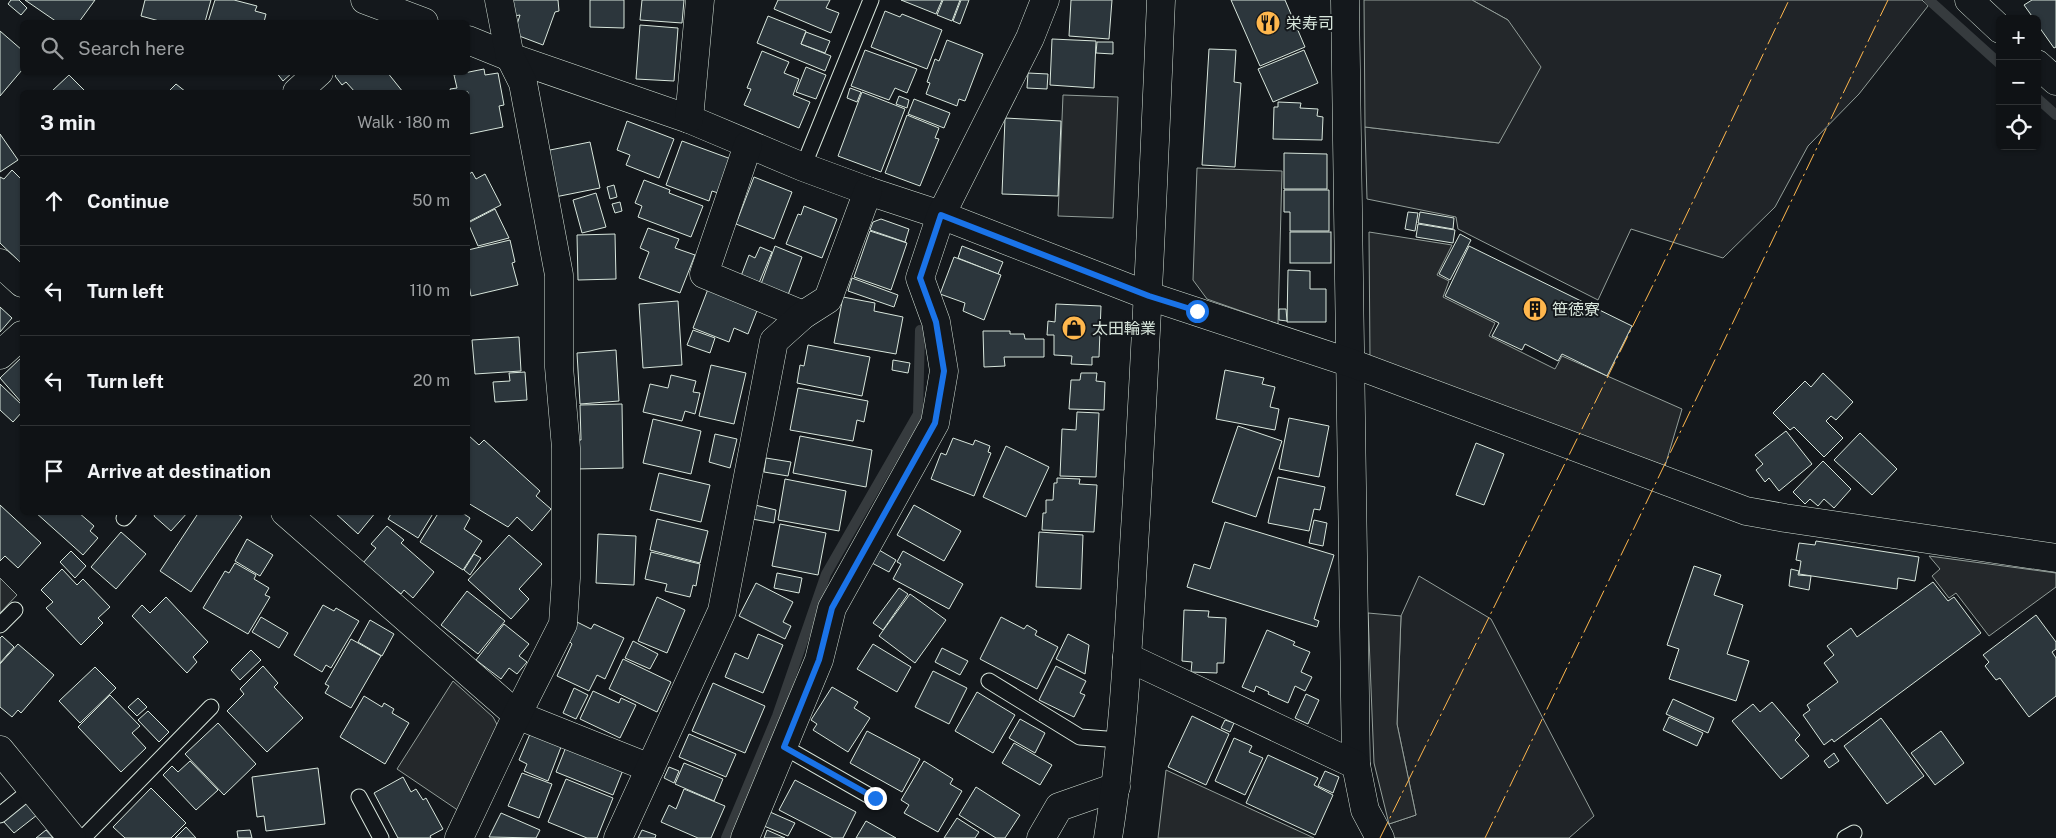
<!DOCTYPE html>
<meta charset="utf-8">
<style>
:root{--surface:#0f1215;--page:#1d2022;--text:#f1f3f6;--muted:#9b9ea0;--line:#2f3234}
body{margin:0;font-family:"Public Sans","Noto Sans JP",sans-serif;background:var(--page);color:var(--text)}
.controls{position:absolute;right:15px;top:15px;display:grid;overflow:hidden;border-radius:8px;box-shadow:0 1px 4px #0004}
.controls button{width:45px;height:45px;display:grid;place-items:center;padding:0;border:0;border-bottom:1px solid var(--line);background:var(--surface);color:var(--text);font:25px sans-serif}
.stop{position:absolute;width:15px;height:15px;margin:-11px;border:4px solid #1a73e8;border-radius:50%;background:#fff}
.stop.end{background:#1a73e8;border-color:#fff;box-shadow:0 1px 5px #0008}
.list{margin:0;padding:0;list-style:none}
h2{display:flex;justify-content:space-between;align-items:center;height:65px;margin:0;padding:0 20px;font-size:21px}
h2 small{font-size:16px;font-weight:400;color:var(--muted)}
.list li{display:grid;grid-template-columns:32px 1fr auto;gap:15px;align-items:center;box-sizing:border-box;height:90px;padding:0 20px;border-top:1px solid var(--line)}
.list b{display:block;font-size:19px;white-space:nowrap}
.list em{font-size:16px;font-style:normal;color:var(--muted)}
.icon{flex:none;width:28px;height:28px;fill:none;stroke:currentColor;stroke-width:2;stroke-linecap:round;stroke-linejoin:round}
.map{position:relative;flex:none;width:2056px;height:838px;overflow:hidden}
.search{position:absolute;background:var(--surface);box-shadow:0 1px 4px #0004;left:20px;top:20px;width:450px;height:55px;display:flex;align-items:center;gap:12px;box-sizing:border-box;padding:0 18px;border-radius:8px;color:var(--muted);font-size:19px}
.panel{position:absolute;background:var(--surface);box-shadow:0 1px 4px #0004;left:20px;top:90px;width:450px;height:425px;border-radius:8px}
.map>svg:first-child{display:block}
</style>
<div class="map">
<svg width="2056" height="838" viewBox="0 0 2056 838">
<rect width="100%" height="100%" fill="#14181c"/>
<g fill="#202428" stroke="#939e99">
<path d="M1472 0H1922L1928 6 1859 94 1808 146 1775 207 1723 258 1631 229 1598 300 1458 229 1456 217 1367 199 1365 127 1499 143 1508 20Z"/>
<path d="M1419 576 1491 619 1594 816 1569 838H1394L1389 824 1416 815 1397 724 1401 616Z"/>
</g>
<g fill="#24282b" stroke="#939e99">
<path d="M1364 0H1472L1508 20 1541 67 1499 143 1365 127Z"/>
<path d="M1063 95 1118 97 1113 218 1058 216Z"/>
<path d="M1197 168 1282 171 1278 324 1207 299 1193 280Z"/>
<path d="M1369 232 1452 245 1437 275 1449 281 1443 297 1495 323 1489 336 1555 369 1562 356 1682 409 1665 466 1370 359Z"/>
<path d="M1929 556 2056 573V587L1989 636 1956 593 1949 598 1932 576 1940 569Z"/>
<path d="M0 578 17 595 0 613Z"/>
<path d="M1368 613 1401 616 1397 724 1416 815 1389 824 1374 763Z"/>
<path d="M453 681 493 717 501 732 462 813 397 769Z"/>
<path d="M1166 770 1314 838H1158Z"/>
</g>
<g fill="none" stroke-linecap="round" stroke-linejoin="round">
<g stroke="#363b3e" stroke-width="10">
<path d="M1929 0 2000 64"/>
<path d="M2037 98 2056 115"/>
<path d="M726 838 777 716 826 574 918 414 920 330"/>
</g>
</g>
<g fill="#2c363c" stroke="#d8e6dc">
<path d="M11 0H19L27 8 21 15 8 4Z"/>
<path d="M25 0H95L79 22H57Z"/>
<path d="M145 0H211L205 22H163L141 16Z"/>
<path d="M215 0H234L257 6 255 11 266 14 264 22H208Z"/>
<path d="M511 0H558L559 11 555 12 543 45 514 34 520 15 514 16Z"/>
<path d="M590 0H624V28L590 27Z"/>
<path d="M642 0H684L682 23 640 20Z"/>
<path d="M778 0H830L826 8 839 13 831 33 774 9Z"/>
<path d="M901 0H942L936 14Z"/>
<path d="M943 0H960L952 21 937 15Z"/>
<path d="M961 0H969L960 24 953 21Z"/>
<path d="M1071 0H1112L1109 39 1069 36Z"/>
<path d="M1231 0H1285L1305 47 1260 66Z"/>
<path d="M2032 0H2056V47L2054 48 2037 24V19H2034L2024 5Z"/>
<path d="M885 11 900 17 902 14 942 30 927 69 871 47Z"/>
<path d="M768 16 806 31 801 44 831 56 825 71 757 43Z"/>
<path d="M640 25 678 28 674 81 636 79Z"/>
<path d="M0 31 22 50V70L0 96Z"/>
<path d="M806 32 830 41 825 53 801 44Z"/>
<path d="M1052 39 1096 41 1094 88 1050 85Z"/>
<path d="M947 40 983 54 965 101 959 99 957 106 926 94 930 83 927 82 935 59 939 61Z"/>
<path d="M1097 42H1113V54L1096 53Z"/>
<path d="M1209 49 1236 50 1234 82 1241 83 1235 167 1202 165Z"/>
<path d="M865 50 917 69 907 93 895 88 889 100 851 86Z"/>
<path d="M1304 50 1318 83 1273 102 1258 69Z"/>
<path d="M762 51 789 62 784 73 799 79 793 95 810 102 799 128 744 105 751 89 747 88Z"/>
<path d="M806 67 826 75 816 99 796 92Z"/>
<path d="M484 69 485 75 498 73 504 105 499 106 503 127 469 134 468 92H451L450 89 457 88 454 75Z"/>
<path d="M276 72H293L283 81Z"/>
<path d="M339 72H387L403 92H355L346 82 342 85 335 76Z"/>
<path d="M1028 73 1048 74 1047 89 1027 88Z"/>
<path d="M69 75 86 92H51Z"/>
<path d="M176 84 186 92H168Z"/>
<path d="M850 88 861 92 857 102 847 98Z"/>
<path d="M862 92 905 109 881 172 838 156Z"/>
<path d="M899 96 909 100 907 108 896 104Z"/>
<path d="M914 99 950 113 944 128 908 114Z"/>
<path d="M1278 102 1301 103 1300 108 1318 109 1317 116 1323 117 1322 140 1273 139 1274 107H1278Z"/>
<path d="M907 115 939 128 935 138 939 139 920 186 885 173Z"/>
<path d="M1005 118 1061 121 1058 196 1002 194Z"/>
<path d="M627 121 674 139 659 178 626 165 630 155 617 150Z"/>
<path d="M0 134 18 160 0 172Z"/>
<path d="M682 141 731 159 718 193 712 191 709 201 666 185Z"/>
<path d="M590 142 600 188 555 197 545 151Z"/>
<path d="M1284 153 1327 154V189H1284Z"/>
<path d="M12 170 22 180V264L0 243V177L4 179Z"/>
<path d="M472 172 476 179 485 174 501 205 468 222V175Z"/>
<path d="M754 177 792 192 774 239 736 224Z"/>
<path d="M644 180 670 190 669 193 703 206 691 237 638 217 642 206 635 203Z"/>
<path d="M614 185 617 197 610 199 607 187Z"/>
<path d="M1284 190H1329V231H1290V212H1284Z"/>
<path d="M596 193 606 227 582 233 573 200Z"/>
<path d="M620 202 622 211 615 213 612 204Z"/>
<path d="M804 206 837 219 822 258 786 244 798 214 801 215Z"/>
<path d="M495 209 509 238 478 246 468 223Z"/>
<path d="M1408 212 1418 213 1415 231 1405 229Z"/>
<path d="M1420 212 1454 218 1453 229 1418 223Z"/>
<path d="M881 219 909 229 905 242 870 230 873 222Z"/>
<path d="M1418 224 1455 230 1453 243 1416 237Z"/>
<path d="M648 228 679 239 675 248 695 255 680 293 639 278 649 252 640 248Z"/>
<path d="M870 231 907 243 891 290 854 277Z"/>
<rect x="1290" y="232" width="41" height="31"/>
<path d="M615 234 616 279 578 280 577 235Z"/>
<path d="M1460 234 1471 240 1450 280 1439 274Z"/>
<path d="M510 240 515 262 512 263 518 285 471 296 468 280V250Z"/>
<path d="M775 246 802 257 788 295 761 284Z"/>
<path d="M962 246 1003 262 998 274 958 258Z"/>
<path d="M1469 246 1632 326 1607 376 1562 354 1558 361 1525 344 1522 350 1492 336 1499 323 1445 296Z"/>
<path d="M760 247 772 252 759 283 741 276 749 255 755 258Z"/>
<path d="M954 257 1001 275 984 320 963 311 965 303 940 294Z"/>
<path d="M1288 270 1310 271V289H1326V322H1287Z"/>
<path d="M852 278 898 295 894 307 848 291Z"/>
<path d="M708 289 758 308 748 334 734 328 729 342 693 328Z"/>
<path d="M843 297 875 303 874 311 903 317 896 354 834 343Z"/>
<path d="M678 301 682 365 643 368 639 304Z"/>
<path d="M1056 304 1101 306 1099 357H1092V365L1071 364 1072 356 1054 355V335H1047L1048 321 1055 322Z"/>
<path d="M0 307 12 318 0 332Z"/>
<path d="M1279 309H1286L1287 321 1279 320Z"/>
<path d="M693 330 715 338 710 353 687 345Z"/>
<path d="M983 331H1010V334H1024L1025 339H1044V357H1004L1005 366 984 367Z"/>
<path d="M519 337 521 371 475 374 472 340Z"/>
<path d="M808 345 870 357 862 396 797 383 800 365 804 366Z"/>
<path d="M616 350 619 401 580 404 577 353Z"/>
<path d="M22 357V403L0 378Z"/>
<path d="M893 360 910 363 908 373 892 370Z"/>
<path d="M711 365 746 373 734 424 699 416Z"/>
<path d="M1225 370 1264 378 1262 384 1275 387 1270 407 1279 409 1275 430 1216 419Z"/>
<path d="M525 372 527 400 495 402 493 382 510 381 509 373Z"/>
<path d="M1081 373H1097L1096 381 1105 382 1104 410 1069 409 1071 380H1080Z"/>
<path d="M1823 373 1853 402 1836 420 1831 416 1826 421 1843 438 1824 457 1794 427 1790 430 1773 413 1805 381 1811 387Z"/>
<path d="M671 375 696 381 693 392 700 393 695 414 685 411 682 421 643 412 650 384 668 388Z"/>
<path d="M0 384 22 405V412L13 422 0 410Z"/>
<path d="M798 388 868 401 864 422 857 420 853 441 790 430Z"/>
<path d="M622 404 623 468 576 469V440H581L580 405Z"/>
<path d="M1077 412 1099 413 1096 477 1060 476 1062 429 1076 430Z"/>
<path d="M1289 418 1329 426 1319 477 1279 469Z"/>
<path d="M653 419 701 431 691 474 643 463Z"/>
<path d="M1238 426 1282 441 1256 517 1212 502Z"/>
<path d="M1786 431 1812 464 1779 491 1769 478 1765 482 1756 470 1763 464 1755 455Z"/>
<path d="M1860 433 1897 469 1872 495 1834 460Z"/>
<path d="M715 434 737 439 730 468 709 462Z"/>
<path d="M468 435 479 445 484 440 540 491 536 496 551 509 532 531 517 517 508 527 468 503Z"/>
<path d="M800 436 872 450 866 487 793 473Z"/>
<path d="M953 438 973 445 975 440 990 446 988 452 991 453 974 496 931 479 941 453 946 455Z"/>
<path d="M1476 443 1504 454 1484 505 1456 495Z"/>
<path d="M1006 446 1049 467 1026 517 983 497Z"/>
<path d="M766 458 791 462 788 476 764 472Z"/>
<path d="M1823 461 1851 489 1834 508 1824 499 1818 506 1810 499 1805 504 1793 492Z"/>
<path d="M659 473 710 485 701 522 650 510Z"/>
<path d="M1278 477 1325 487 1320 510 1314 509 1309 531 1268 523Z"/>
<path d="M1057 478 1080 479 1079 484 1097 485 1094 532 1042 530 1043 513H1046V500H1053L1054 483H1057Z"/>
<path d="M785 479 846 491 839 531 778 520Z"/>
<path d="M0 505 41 543 18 568 5 556 0 561Z"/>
<path d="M755 505 776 510 774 523 752 519Z"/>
<path d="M914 505 961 531 944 561 897 535Z"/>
<path d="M35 512H78L94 526 90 531 98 538 83 555Z"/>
<path d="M156 512H188L171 531 154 516Z"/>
<path d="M199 512H236L242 517 191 592 160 571Z"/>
<path d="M334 512H376L358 534Z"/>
<path d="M392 512H434L418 538 388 519Z"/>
<path d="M439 512H461L470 518 464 529 482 541 463 570 420 542Z"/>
<path d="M657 519 708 531 700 563 650 550Z"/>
<path d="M1314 520 1327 523 1323 546 1309 543Z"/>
<path d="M1225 522 1334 555 1314 619 1319 621 1317 627 1187 587 1194 564 1210 569Z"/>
<path d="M780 524 826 533 818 575 772 566Z"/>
<path d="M387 526 404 540 401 543 434 572 413 598 404 590 401 594 363 563 376 548 371 544Z"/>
<path d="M121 532 146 554 116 589 91 567Z"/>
<path d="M1039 532 1083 535 1081 589 1036 587Z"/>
<path d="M598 534 636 536 634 585 596 583Z"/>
<path d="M509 535 542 564 519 589 529 599 511 619 468 580Z"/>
<path d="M247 539 273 555 260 576 235 561Z"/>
<path d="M1816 541 1919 557 1915 581 1898 578 1897 589 1799 574 1801 561 1796 560 1799 543 1815 545Z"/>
<path d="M879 550 896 560 889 572 872 563Z"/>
<path d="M71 551 86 566 75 578 60 562Z"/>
<path d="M903 551 963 584 949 609 893 579 901 564 897 562Z"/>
<path d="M651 552 700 564 696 586 693 585 690 597 665 591 667 584 645 579Z"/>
<path d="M474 554 481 558 470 575 464 570Z"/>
<path d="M235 563 256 575 254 579 269 588 265 595 270 597 248 634 203 608 225 571 229 573Z"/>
<path d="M1694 566 1721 575 1714 595 1743 605 1727 654 1749 661 1736 701 1669 679 1679 649 1667 645Z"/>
<path d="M62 569 77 585 83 579 110 607 98 618 103 623 81 645 46 608 53 602 41 590Z"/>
<path d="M1791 569 1799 571 1798 575 1811 576 1809 590 1789 586Z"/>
<path d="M777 573 802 578 799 593 774 588Z"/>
<path d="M1933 582 1948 601 1954 597 1981 633 1834 742 1832 739 1824 745 1803 715 1810 710 1807 705 1838 682 1824 663 1834 655 1827 646 1851 628 1857 637Z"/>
<path d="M756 583 793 602 783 622 791 626 785 639 739 616Z"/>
<path d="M899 588 908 594 883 630 873 623Z"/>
<path d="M467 591 505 621 478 654 441 625Z"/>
<path d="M910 594 946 620 915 663 879 636Z"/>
<path d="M166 597 208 642 193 657 197 662 187 673 132 616 142 605 150 613Z"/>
<path d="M657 597 685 610 667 653 638 641Z"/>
<path d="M323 605 334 611 336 608 359 621 331 668 326 665 322 672 294 655Z"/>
<path d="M1184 610 1209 611 1208 617 1226 618 1224 663H1217V673L1191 672 1192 662 1182 661Z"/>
<path d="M2036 615 2056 642V649L2052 652 2056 658V696L2029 717 2000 678 1996 680 1985 666 1989 662 1983 655Z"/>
<path d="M261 617 288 633 279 648 252 632Z"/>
<path d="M1001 617 1024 629 1027 625 1037 631 1035 635 1058 647 1037 689 980 659Z"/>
<path d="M370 620 394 634 382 656 358 642Z"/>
<path d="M577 622 591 629 594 624 624 638 605 679 597 675 589 691 557 676 572 644 569 641Z"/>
<path d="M504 624 529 644 519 656 527 662 517 674 509 668 501 679 476 660Z"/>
<path d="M1267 630 1295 642 1293 645 1310 652 1301 672 1312 677 1305 691 1295 686 1288 703 1268 694 1269 692 1256 686 1254 692 1242 687Z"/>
<path d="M758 634 783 645 763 693 725 677 735 653 748 659Z"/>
<path d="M1068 634 1089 645 1085 674 1056 659Z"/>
<path d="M2 636 14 647 0 663V638Z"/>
<path d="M351 639 381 656 351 708 325 693 329 686 325 684Z"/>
<path d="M633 641 658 654 650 669 625 658Z"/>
<path d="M18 644 54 675 21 713 18 710 12 717 0 707V664Z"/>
<path d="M873 644 911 667 897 692 857 669Z"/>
<path d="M942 648 968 661 960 675 935 662Z"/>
<path d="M251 650 261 660 240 680 231 670Z"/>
<path d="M623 659 671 682 657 712 609 689Z"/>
<path d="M263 666 278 683 274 687 303 718 267 752 227 711 244 694 240 689Z"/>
<path d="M1056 666 1086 681 1080 693 1085 695 1074 717 1039 700Z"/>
<path d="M95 667 116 688 80 723 59 701Z"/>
<path d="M933 671 967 688 949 724 915 707Z"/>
<path d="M713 683 765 706 745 753 692 731Z"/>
<path d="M832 687 858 702 854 708 870 718 848 752 813 730 817 724 811 720Z"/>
<path d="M574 688 588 695 576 719 563 713Z"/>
<path d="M593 691 619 703 621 698 636 705 620 738 580 719Z"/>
<path d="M977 692 1015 715 993 753 955 731Z"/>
<path d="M1306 694 1319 700 1308 724 1295 718Z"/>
<path d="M110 695 140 726 132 733 146 748 121 772 78 727Z"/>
<path d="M364 696 382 707 384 703 394 709 392 713 409 723 385 764 340 737Z"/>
<path d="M138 698 147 707 137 716 128 707Z"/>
<path d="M1673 699 1714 718 1708 733 1666 714Z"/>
<path d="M1772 702 1800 735 1795 740 1809 756 1781 779 1732 721 1753 704 1760 712Z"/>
<path d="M148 711 169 732 159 742 138 720Z"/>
<path d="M1192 716 1229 734 1206 785 1168 767Z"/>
<path d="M1669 717 1703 733 1697 746 1663 730Z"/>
<path d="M1881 718 1924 776 1887 804 1844 746Z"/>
<path d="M1020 719 1045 733 1035 753 1009 738Z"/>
<path d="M1225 720 1234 723 1230 732 1221 728Z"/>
<path d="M218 723 256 764 224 795 185 754Z"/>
<path d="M867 731 920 759 902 792 850 763Z"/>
<path d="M1941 731 1964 763 1935 785 1911 753Z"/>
<path d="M530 734 561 747 548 781 524 771 527 764 519 760Z"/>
<path d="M689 734 736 754 726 777 679 757Z"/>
<path d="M1234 738 1252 746 1249 752 1263 758 1245 795 1215 781Z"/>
<path d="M1014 743 1052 765 1040 785 1002 763Z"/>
<path d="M566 747 623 770 613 795 556 772Z"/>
<path d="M1834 753 1839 761 1829 768 1824 761Z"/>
<path d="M1268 755 1318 778 1314 785 1333 795 1315 835 1246 803Z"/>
<path d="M190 761 218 790 196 810 163 775 172 766 178 772Z"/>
<path d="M924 761 953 779 950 784 962 791 938 832 904 813 909 805 901 800Z"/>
<path d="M684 763 723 779 714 801 675 784Z"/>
<path d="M669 767 679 771 674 783 664 778Z"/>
<path d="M318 768 325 824 266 831 264 816 257 817 252 777Z"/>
<path d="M1325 771 1339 777 1333 793 1318 786Z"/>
<path d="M522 773 552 784 539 818 508 806Z"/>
<path d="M403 777 411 792 416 789 423 800 426 798 443 829 430 836 431 838H398L374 793Z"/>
<path d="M566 779 613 798 597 838H587L548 822Z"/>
<path d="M795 780 856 812 843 838H833L779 810Z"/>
<path d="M976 787 1020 815 1005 838H996L959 815Z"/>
<path d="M151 788 186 823 171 838H125L113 827Z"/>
<path d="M684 789 725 806 711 838H698L661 822 669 805 676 809Z"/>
<path d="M26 802 37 815 14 833 3 821Z"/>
<path d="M770 812 795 823 788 836 764 826Z"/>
<path d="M501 813 540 830 536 838 489 837Z"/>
<path d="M957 818 979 832 975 838H944Z"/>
<path d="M866 821 896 838H856Z"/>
<path d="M186 827 196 838H175Z"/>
<path d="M46 830 53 838H36Z"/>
<path d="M250 830 252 838H238L237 831Z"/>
<path d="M642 830 656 835 655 838H638Z"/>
<path d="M767 830 785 838H764Z"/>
</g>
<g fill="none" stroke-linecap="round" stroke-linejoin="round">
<defs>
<g id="lane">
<path d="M803 167 871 0"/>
<path d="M124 518 129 512"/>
<path d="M0 625 15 610"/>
<path d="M989 681 1080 737 1120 740"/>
<path d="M784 747 875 799"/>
<path d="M359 797 381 838"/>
<path d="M0 815 32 789"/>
<path d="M83 838 211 707"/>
<path d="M1845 838 1854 833"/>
</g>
<g id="street">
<path d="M365 0 424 22"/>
<path d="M1345 0 1356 765"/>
<path d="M1969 0 2000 29"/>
<path d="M468 40 510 57 689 119 803 167 868 191 941 215 1149 296 1351 363 1746 511 1785 518 2056 558"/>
<path d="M2037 64 2056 81"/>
<path d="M297 92 319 72"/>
<path d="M689 119 700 0"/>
<path d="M748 145 704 274 803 315"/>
<path d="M0 263 22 283"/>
<path d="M0 355 22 335"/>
<path d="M285 512 517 715 650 768"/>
<path d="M1127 657 1356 765 1365 810 1380 838"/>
<path d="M0 750 72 838"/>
<path d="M459 838 517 715 563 624 566 578V448L559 367V275L523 83 510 57 499 0"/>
<path d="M618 838 722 611 774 341 803 315 828 299 868 191"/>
<path d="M745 838 819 660 832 608 935 423 944 371 936 322 920 278 941 215 1030 38 1045 0"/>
<path d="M1041 838 1059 807 1116 787"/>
</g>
<path id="secondary" d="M1108 838C1125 731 1129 622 1136 514 1146 343 1154 172 1161 0"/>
</defs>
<use href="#lane" stroke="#d8e6dc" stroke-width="17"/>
<use href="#street" stroke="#d8e6dc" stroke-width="29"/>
<use href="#secondary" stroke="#d8e6dc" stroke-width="29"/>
<use href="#lane" stroke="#14181c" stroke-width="15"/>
<use href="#street" stroke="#14181c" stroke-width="28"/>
<use href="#secondary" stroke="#14181c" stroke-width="28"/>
<g stroke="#ffb74d" stroke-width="1" stroke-dasharray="18 4 2.5 4" stroke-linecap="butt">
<path d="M1380 838 1653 285 1789 0"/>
<path d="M1485 838 1888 0"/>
</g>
</g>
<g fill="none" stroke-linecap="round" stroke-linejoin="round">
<path stroke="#1a73e8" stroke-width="6" d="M875 798 784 747 819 660 832 608 935 423 944 371 936 322 920 278 941 215 1149 296 1197 311"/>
</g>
<defs>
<symbol id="restaurant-disc" viewBox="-11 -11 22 22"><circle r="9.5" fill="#ffb74d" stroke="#14181c"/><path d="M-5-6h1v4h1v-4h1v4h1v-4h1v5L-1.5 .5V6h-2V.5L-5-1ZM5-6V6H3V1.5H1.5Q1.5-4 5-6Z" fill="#111"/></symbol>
<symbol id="building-disc" viewBox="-11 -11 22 22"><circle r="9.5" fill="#ffb74d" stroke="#14181c"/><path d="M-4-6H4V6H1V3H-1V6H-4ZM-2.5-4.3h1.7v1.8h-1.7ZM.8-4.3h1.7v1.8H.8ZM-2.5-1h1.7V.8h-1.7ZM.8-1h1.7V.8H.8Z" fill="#111"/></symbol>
<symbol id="shop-disc" viewBox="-11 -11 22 22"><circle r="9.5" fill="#ffb74d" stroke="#14181c"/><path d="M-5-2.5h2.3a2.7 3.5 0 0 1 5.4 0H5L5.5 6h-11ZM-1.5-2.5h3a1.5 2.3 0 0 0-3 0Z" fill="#111"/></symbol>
</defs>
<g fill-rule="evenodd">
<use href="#restaurant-disc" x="1254" y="9" width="28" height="28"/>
<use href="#building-disc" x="1521" y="295" width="28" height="28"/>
<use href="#shop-disc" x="1060" y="314" width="28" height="28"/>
</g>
<g text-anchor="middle" stroke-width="4" stroke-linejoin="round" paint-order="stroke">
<g font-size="16" fill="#d8e6dc" stroke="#14181c" text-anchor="start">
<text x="1286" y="29">栄寿司</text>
<text x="1552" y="315">笹徳寮</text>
<text x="1092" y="334">太田輪業</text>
</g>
</g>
</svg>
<div class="controls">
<button>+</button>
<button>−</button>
<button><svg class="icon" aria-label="locate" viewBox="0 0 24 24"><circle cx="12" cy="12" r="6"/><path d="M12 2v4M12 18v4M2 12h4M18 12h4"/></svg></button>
</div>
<div class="stop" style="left:1197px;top:311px"></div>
<div class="stop end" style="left:875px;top:798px"></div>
<div class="search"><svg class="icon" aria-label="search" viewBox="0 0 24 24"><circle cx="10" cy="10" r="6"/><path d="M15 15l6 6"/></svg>Search here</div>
<section class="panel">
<h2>3 min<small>Walk · 180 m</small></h2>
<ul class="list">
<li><svg class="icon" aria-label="ahead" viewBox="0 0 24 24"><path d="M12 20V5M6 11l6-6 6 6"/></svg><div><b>Continue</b></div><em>50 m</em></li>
<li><svg class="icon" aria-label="left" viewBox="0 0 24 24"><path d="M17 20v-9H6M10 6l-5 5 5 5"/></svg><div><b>Turn left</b></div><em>110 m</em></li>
<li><svg class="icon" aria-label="left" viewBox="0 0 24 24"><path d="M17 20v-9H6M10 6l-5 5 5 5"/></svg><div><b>Turn left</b></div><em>20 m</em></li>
<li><svg class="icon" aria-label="arrive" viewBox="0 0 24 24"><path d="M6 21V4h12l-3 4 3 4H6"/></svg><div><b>Arrive at destination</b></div></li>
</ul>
</section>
</div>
